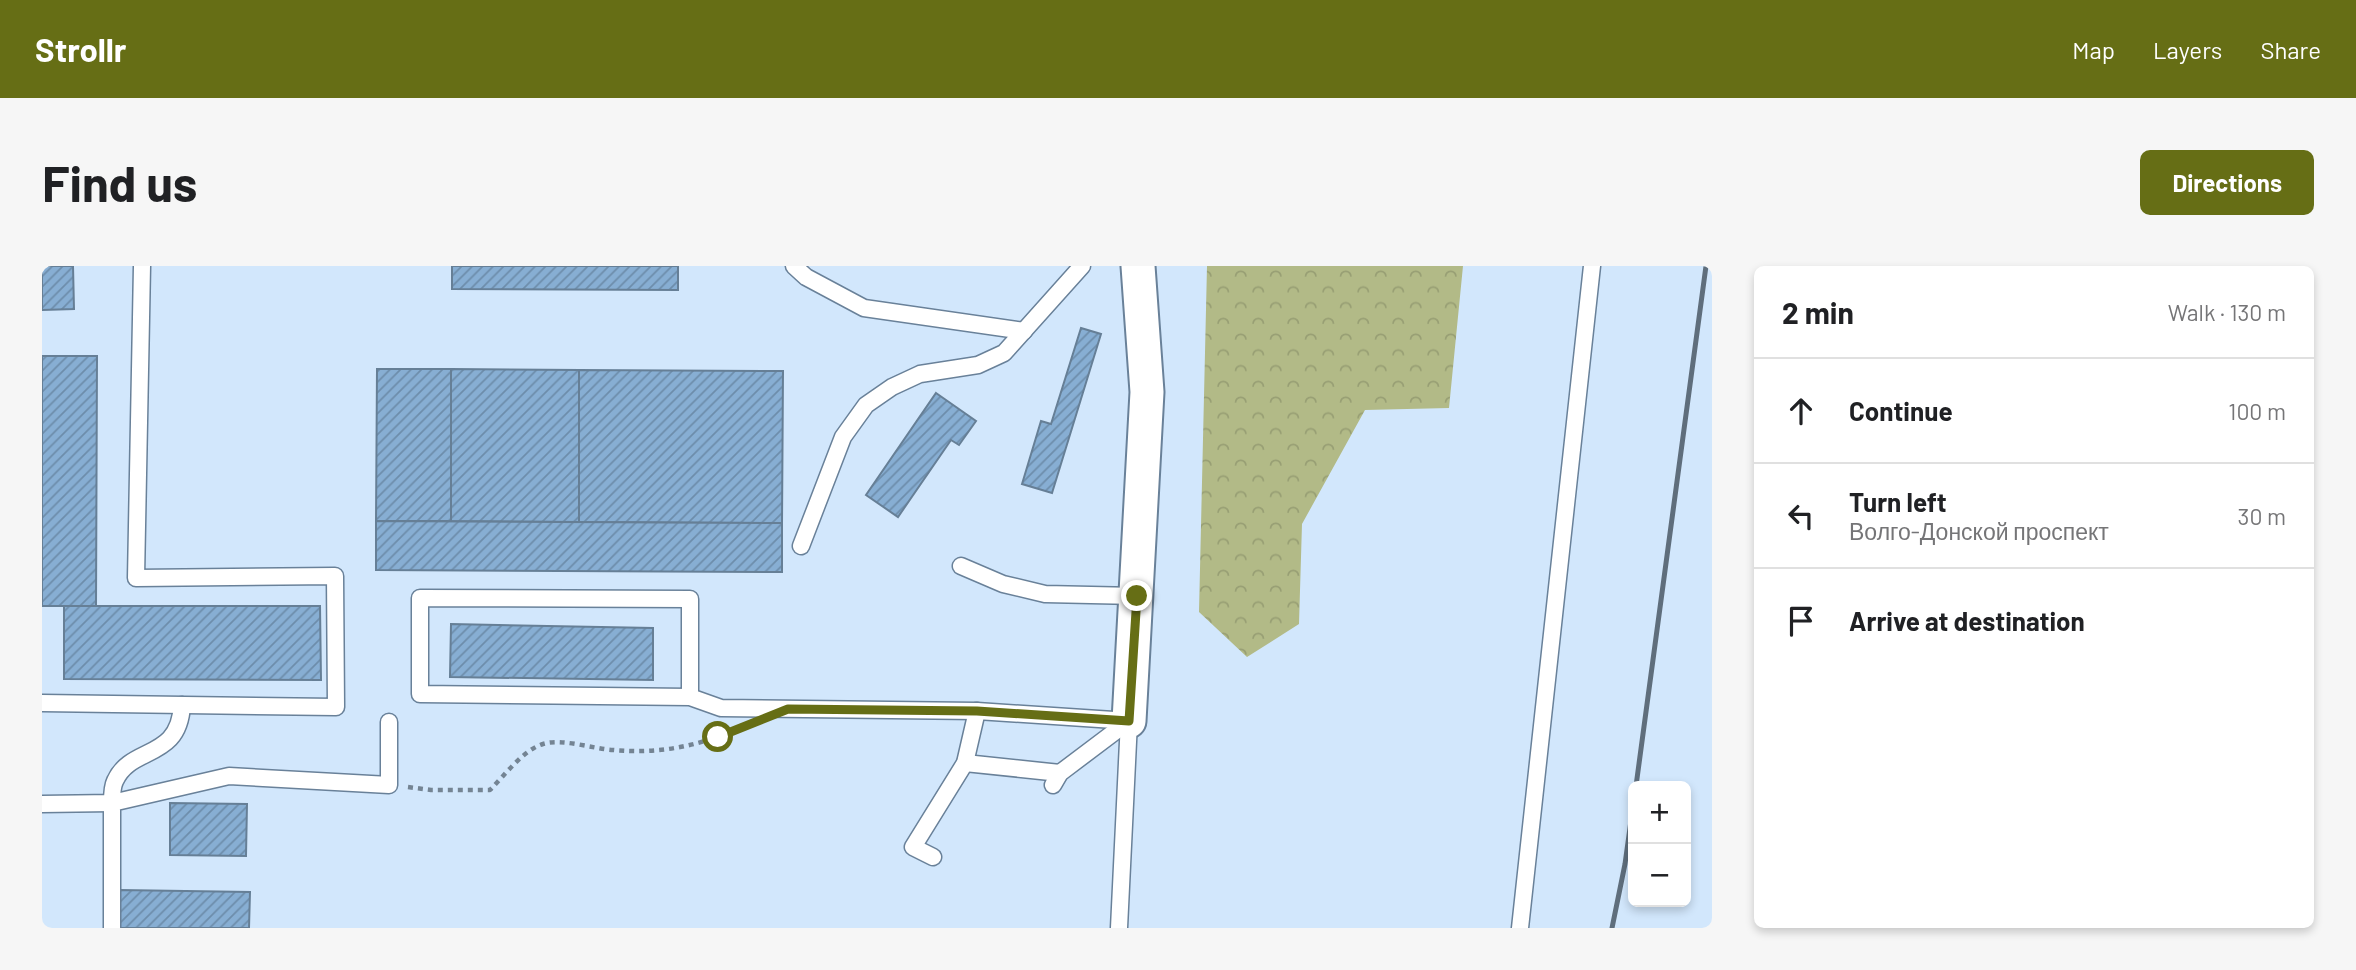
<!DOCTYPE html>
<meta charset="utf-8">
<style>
:root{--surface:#fff;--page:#f6f6f6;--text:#202124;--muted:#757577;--line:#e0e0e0;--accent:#666e15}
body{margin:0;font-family:Barlow,sans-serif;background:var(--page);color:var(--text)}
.controls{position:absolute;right:21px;bottom:21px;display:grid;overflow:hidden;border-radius:10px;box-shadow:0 4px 10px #0003}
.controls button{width:63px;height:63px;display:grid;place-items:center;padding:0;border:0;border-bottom:2px solid var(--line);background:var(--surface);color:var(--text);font:35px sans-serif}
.stop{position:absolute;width:21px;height:21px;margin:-16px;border:5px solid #666e15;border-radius:50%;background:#fff}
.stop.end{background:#666e15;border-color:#fff;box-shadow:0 2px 7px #0008}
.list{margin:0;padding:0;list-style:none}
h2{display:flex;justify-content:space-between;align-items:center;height:91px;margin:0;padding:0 28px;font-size:30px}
h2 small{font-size:23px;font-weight:400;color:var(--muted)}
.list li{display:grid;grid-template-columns:46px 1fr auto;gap:21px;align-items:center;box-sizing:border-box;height:105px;padding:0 28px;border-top:2px solid var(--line)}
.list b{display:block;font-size:26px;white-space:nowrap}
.list p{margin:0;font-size:23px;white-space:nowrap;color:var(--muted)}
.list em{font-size:23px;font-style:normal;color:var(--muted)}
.icon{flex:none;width:38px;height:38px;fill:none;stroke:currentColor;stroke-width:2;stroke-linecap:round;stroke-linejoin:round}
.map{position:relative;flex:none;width:1670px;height:662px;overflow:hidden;border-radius:10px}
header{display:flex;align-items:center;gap:42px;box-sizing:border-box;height:98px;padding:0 35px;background:var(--accent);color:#fff}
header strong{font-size:33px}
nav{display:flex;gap:38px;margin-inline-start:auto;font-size:24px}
.intro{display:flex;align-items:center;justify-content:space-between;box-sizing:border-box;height:168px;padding:0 42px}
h1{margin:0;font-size:49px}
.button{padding:18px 32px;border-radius:10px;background:var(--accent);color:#fff;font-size:24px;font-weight:700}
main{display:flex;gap:42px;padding:0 42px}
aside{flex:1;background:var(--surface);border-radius:10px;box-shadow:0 4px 10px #0003}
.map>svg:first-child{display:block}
</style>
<header>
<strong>Strollr</strong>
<nav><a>Map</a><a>Layers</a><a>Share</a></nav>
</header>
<div class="intro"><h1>Find us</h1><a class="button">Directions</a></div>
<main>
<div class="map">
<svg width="1670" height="662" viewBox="0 0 1670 662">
<defs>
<pattern id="forest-crowns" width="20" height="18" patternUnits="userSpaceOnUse" patternTransform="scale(1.75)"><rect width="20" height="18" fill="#b2ba87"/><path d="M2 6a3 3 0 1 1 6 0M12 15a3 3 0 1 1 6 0" fill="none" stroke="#989f74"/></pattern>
<pattern id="building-hatch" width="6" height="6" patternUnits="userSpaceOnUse" patternTransform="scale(1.75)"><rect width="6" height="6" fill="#87aed3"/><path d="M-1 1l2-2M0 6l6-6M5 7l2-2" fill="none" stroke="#6d8dab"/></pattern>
</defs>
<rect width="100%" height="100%" fill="#d2e7fc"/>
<path fill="url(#forest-crowns)" d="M1165 0H1421L1407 142 1323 144 1260 258 1257 358 1205 391 1157 346Z"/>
<g fill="url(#building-hatch)" stroke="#667f96" stroke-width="2">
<path d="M0 0H31L32 43 0 44Z"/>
<path d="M410 0H636V24L410 23Z"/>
<path d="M1039 62 1059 68 1010 227 980 218 999 155 1009 158Z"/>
<path d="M0 90H55L54 340H0Z"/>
<path d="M335 103H409V255H334Z"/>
<path d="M409 103 537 104V256L409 255Z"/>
<path d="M537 104 741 105 740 257 537 256Z"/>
<path d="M894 127 934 155 917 179 909 174 856 251 824 229Z"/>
<path d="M334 255 740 257V306L334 304Z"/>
<path d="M22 340H278L279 414 22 413Z"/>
<path d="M409 358 611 362V414L408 411Z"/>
<path d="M128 537 205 538 204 590 128 589Z"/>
<path d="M78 624 208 626 207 662H78Z"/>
</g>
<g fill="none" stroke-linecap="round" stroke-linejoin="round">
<defs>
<g id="service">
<path d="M752 0 764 11 822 42 982 65"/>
<path d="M759 280 801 171 824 139 850 121 878 108 936 99 962 87 1040 0"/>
<path d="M919 300 961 318 1003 328 1095 330"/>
<path d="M648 431V333L378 332V428L648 431 679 442 935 445 1087 455"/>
<path d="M0 437 294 441 293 310 94 312 100 0"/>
<path d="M923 497 1018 507"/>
<path d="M1011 519 1018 507 1087 455"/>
<path d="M0 538 70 537C70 530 70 521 73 515 89 479 137 495 140 439"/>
<path d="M891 591 871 581 923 497 935 445"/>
<path d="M70 662V537L187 510 347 519V456"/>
<path d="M1077 662 1087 455"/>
<path d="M1478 662 1550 0"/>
</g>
<path id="minor" d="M1087 455 1105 126 1096 0"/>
</defs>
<use href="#service" stroke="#698199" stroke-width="19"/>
<use href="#minor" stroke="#698199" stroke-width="37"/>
<path stroke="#748493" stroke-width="4.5" stroke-dasharray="5 5" stroke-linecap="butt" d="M366 521 389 524H448C463 509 481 484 501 478 520 472 552 483 571 484 615 488 653 481 693 464"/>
<use href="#service" stroke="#fff" stroke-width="16"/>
<use href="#minor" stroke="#fff" stroke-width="33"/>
<g stroke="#5f6e7c" stroke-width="5">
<path d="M1594 520 1664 0"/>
<path d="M1570 662 1583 598 1591 540"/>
</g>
</g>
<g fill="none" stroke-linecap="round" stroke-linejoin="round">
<path stroke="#666e15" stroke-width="9" d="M676 471 746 443 935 445 1087 455 1095 330"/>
</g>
</svg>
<div class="controls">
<button>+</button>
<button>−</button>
</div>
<div class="stop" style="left:676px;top:471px"></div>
<div class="stop end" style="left:1095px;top:330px"></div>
</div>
<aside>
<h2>2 min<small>Walk · 130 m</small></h2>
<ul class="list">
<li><svg class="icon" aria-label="ahead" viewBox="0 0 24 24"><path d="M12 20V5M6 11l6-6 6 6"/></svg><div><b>Continue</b></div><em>100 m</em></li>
<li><svg class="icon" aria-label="left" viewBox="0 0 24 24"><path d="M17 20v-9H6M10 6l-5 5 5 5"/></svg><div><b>Turn left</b><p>Волго-Донской проспект</p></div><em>30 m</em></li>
<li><svg class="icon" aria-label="arrive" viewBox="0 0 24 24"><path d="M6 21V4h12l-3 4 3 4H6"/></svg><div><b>Arrive at destination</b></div></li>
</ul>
</aside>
</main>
